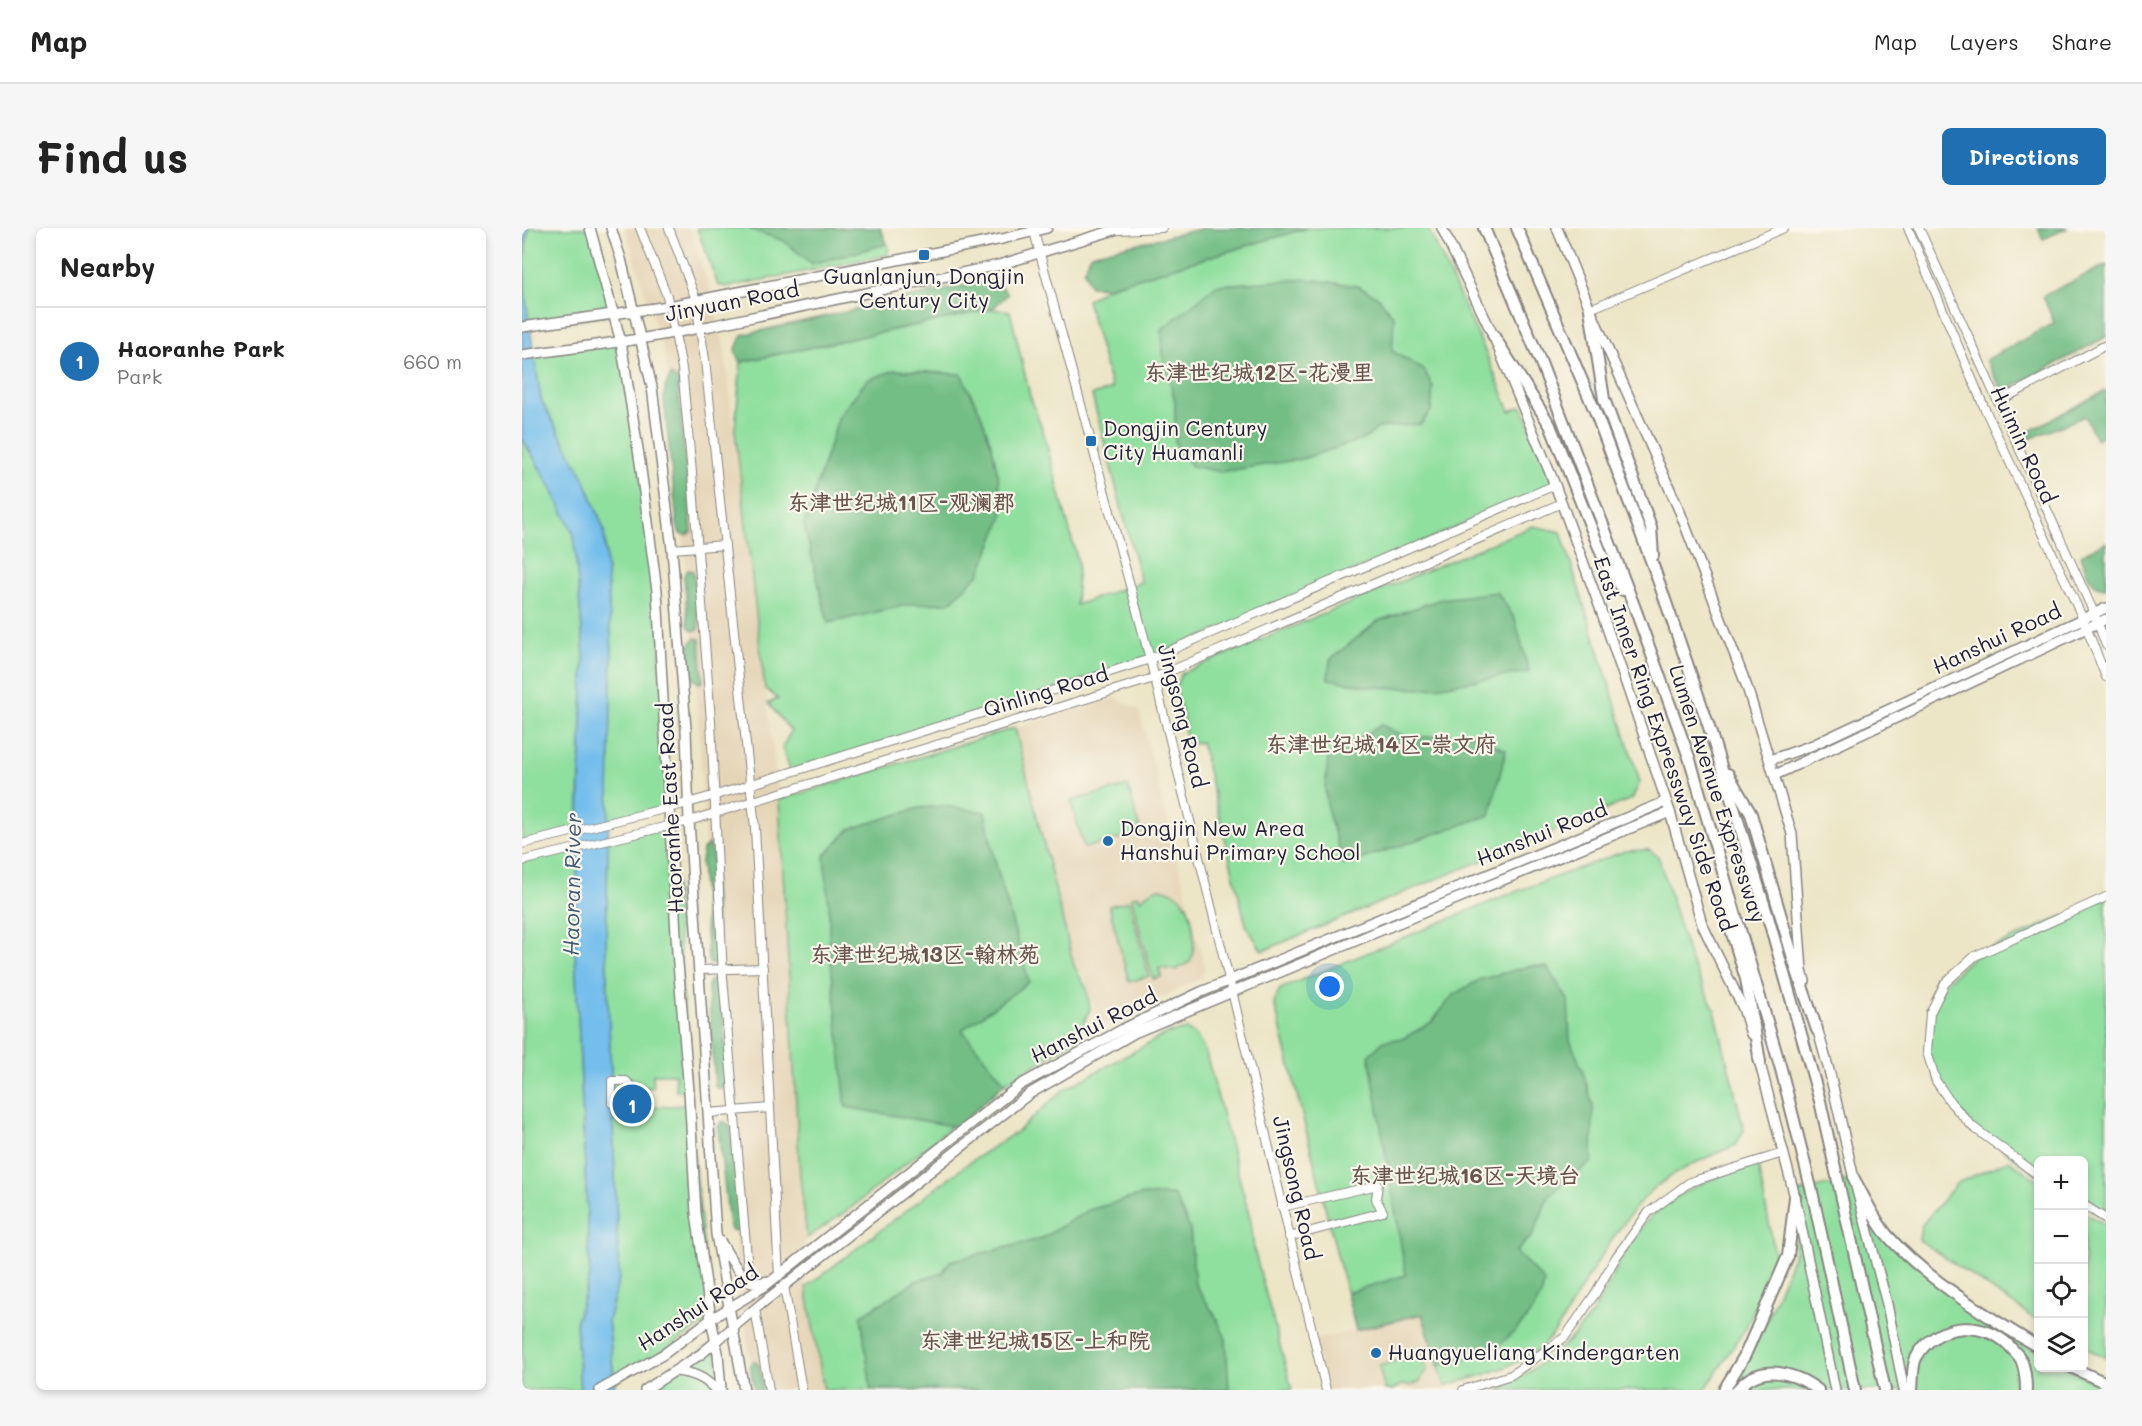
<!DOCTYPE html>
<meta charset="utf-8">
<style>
:root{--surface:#fff;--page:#f6f6f6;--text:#222;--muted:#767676;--line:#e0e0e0;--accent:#1f6fb2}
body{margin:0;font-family:Mali,"LXGW WenKai TC",sans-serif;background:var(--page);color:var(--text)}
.controls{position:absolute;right:18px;bottom:18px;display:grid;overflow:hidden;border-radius:9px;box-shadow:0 3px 9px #0003}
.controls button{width:54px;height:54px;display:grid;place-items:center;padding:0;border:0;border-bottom:2px solid var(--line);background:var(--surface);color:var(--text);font:30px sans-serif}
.you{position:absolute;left:808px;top:759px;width:21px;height:21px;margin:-15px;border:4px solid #fff;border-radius:50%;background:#1a73e8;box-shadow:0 0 0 9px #1a73e833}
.badge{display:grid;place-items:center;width:39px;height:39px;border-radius:50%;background:var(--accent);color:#fff;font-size:20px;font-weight:700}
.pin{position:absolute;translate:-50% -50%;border:3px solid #fff;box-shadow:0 2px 6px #0006}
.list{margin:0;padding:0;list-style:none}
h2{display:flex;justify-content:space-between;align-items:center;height:78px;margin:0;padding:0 24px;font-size:26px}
h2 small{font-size:20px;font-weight:400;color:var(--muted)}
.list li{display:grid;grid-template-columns:39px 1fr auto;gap:18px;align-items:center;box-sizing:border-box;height:108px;padding:0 24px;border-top:2px solid var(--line)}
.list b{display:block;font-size:22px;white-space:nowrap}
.list p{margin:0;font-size:20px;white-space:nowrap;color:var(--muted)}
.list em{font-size:20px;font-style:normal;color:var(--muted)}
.icon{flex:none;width:33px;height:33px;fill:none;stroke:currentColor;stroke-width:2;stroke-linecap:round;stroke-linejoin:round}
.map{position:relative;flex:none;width:1584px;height:1162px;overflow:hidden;border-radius:9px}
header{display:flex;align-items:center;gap:36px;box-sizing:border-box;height:84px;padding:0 30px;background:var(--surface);border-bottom:2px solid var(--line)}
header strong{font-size:28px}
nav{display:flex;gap:33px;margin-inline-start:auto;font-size:21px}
.intro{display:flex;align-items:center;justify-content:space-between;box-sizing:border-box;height:144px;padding:0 36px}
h1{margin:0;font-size:42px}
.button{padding:15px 27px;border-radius:9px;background:var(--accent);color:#fff;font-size:21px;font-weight:700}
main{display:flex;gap:36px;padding:0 36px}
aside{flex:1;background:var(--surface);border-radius:9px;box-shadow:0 3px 9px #0003}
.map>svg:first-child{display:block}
</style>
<header>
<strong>Map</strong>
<nav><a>Map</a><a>Layers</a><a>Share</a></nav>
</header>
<div class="intro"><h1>Find us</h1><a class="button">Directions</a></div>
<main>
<aside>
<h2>Nearby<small></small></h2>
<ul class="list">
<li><span class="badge">1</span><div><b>Haoranhe Park</b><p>Park</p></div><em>660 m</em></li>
</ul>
</aside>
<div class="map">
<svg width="1584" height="1162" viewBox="0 0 1584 1162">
<rect width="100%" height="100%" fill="#fbf7ec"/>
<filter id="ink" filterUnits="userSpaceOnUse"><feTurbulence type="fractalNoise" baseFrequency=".0167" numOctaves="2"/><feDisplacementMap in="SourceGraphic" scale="12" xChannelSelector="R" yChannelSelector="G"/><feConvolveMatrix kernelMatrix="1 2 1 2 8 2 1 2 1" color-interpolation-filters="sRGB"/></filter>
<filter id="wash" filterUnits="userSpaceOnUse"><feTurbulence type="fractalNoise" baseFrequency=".008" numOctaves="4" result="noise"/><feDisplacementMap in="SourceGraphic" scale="24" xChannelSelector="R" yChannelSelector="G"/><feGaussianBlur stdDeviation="1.35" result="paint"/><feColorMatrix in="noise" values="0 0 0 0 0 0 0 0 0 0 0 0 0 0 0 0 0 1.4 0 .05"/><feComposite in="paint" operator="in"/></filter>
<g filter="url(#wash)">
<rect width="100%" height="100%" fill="#ece5c6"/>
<g fill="#e5d5b7">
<path d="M103 0H167L187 59 202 118 259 588 278 948 285 1010 278 1024 302 1162H232L217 1054 188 718 178 511 168 379 144 131Z"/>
<path d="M595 470 617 482 683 740 679 750 579 799 562 747 552 738 493 500Z"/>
<path d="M900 1086 925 1162H804L792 1112Z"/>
</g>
<g fill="#8fdf9e" stroke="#58806c" stroke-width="1.5">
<path d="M7 0H68L92 87 7 98C2 65 0 33 7 0Z"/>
<path d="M175 0H358L367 20 365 27 205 59 196 57Z"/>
<path d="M785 0H906L960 116 988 183 1000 178 1033 257 628 431 269 544 260 520 269 503 246 475 256 471 243 460 240 436 213 202 219 134 470 81 488 83 508 168 522 206 556 334 554 377 619 354 570 167 590 161 565 72 586 59Z"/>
<path d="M99 114 135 363 148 580 86 594 90 424 82 302 62 250 19 172 12 126Z"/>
<path d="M0 210 28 257 52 307 62 426 56 602 0 616Z"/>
<path d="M1011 298 1039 304 1118 554 1110 571 740 723 724 697 679 514 665 517 661 489 653 459 660 445Z"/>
<path d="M493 500 552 738 565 761 568 782C561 792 561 801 555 812L483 855 435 899 430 898 329 980 285 1010 278 948 257 572Z"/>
<path d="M606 558 619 605 562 620 549 573Z"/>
<path d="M149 598 167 863H154L153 846H131V860H113V868L129 867 130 879 167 877 189 1091 93 1155 86 1093 97 1050 84 719 86 613Z"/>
<path d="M56 620 53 723 68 1048 54 1093 58 1162H0V633Z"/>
<path d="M1127 622 1136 628 1168 731 1193 783 1222 902 1214 917C1187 928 1152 943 1130 962 1106 984 1080 1026 1063 1054 1050 1075 1038 1102 1020 1118 993 1141 956 1148 923 1158L900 1086 834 1102 752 774 758 761 980 669 1103 623Z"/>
<path d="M636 660C646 661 655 664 662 673 672 687 675 719 668 734L654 742 637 740 639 749 631 751 609 669 616 667 619 673 623 667Z"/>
<path d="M1584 669V991L1562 977V932H1516V947L1451 899 1414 853 1405 824 1408 785 1423 755 1452 728Z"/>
<path d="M607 673 627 748 607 754 587 678Z"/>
<path d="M665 801 675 809 684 825 729 994 732 1022 770 1162H302L284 1059 448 934 496 903 541 862 644 806Z"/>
<path d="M1487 932 1516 953V1093L1397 1012 1399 998 1435 955Z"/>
<path d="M1235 933 1251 1016 1253 1035 1224 1100 1183 1162H977C1013 1141 1047 1119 1071 1084 1091 1053 1103 1013 1131 987 1161 959 1198 948 1235 933Z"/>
<path d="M1329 951 1352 991 1453 1086 1516 1124V1140H1544L1584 1160V1162H1208L1221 1142 1245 1092 1273 1023 1277 964Z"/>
<path d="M1562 985 1584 997V1130L1562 1119Z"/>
<path d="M193 1113 198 1162H123Z"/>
<path d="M899 1125 905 1142 898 1153 890 1157H879L870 1162H863L857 1138Z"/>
</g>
<g fill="#73be85" stroke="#4a7060" stroke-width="1.5">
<path d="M224 0H358L365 16 290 36 262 13Z"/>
<path d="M683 0H785L586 59 568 58 562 42 569 26Z"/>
<path d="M1516 0H1546L1521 11Z"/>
<path d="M1584 37V109L1481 164 1464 132 1532 95 1521 68Z"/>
<path d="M785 51 836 58 856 69 872 89 870 123 902 142 911 159 909 183 899 196 856 200 844 210 780 231 699 244 670 238 653 215V173L641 128 640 101 695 57Z"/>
<path d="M475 54 486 66 470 81 219 134 213 123 220 107 453 55Z"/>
<path d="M373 142 439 146 458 184 470 219 476 247 481 288 458 345 427 375 389 376 306 395 282 297 317 188 345 152Z"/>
<path d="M149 147 159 155 156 158 170 304 164 307 158 306 155 295 142 172 143 159Z"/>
<path d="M1584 162V206L1574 211 1563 188 1505 212 1502 206Z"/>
<path d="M1584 314V360C1566 360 1564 341 1559 327Z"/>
<path d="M166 342 171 343 172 348 177 401 172 403 168 401 166 396 162 347Z"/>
<path d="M975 364 993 391 1007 444 901 461 849 459 806 451 808 432 856 393 919 371Z"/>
<path d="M174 410 178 411 181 454 177 455 170 450 167 419 169 414Z"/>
<path d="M859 497 886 510 950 506 984 522 968 587 822 637 806 584 803 561 806 529Z"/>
<path d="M422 578 463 584 472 629 507 754 440 802 483 855 435 899 324 879 307 715V680L302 628 328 601 397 580Z"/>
<path d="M187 615 190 624 196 733 193 737 188 736 186 732 179 633 181 622Z"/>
<path d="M1007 738 1025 739 1046 772 1048 812 1061 844 1071 878 1070 934 1044 952 1026 970 1011 1007 994 1024 1022 1053C1022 1074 995 1104 978 1116 966 1124 932 1133 917 1138L900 1086 834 1102 825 1065 884 1047 847 827 862 813 882 810 910 794 931 767 957 752Z"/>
<path d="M195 751 199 762 206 854 203 860 197 861 193 858 186 758 188 752Z"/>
<path d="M200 893 208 897 219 991 217 1002 210 1003 207 997 196 899Z"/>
<path d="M620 967H652L668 1001 673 1056 694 1089 704 1111 707 1162H349L339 1088 394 1053 420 1045 428 1033 518 1011 567 982Z"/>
<path d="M232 1133 237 1137 241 1162H232L228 1137Z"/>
</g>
<path fill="#73beec" stroke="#4a7094" stroke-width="1.5" d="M0 0H7L2 19V61L19 172 62 250 82 302 90 424 84 719 97 1050 86 1093 93 1162H58L54 1093 68 1048 53 723 62 426 52 307 28 257 0 210Z"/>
</g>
<g filter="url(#ink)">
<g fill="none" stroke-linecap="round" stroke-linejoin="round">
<defs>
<g id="minor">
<path d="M118 0 145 68 160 140 170 245 189 493 201 749 227 1053"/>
<path d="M147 0 173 69 183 132 233 600 257 1048"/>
<path d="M511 0 628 431 710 763 804 1162"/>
<path d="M1386 0 1462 179 1561 391 1584 449"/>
<path d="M1397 0 1572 385 1584 417"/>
<path d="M595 2 640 0"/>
<path d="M1068 81 1262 0"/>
<path d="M1477 173 1584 117"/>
<path d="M150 321 203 317"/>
<path d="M0 616 166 575 211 562 489 476 628 431 1033 257"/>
<path d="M0 633 167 593 632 450 1040 275"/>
<path d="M177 742 241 740"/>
<path d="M90 853H104L112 860 113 868 105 874 90 875Z"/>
<path d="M186 885 248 880"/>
<path d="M1516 947 1451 899 1429 875 1414 853 1405 824 1408 785 1423 755 1453 728 1584 669"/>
<path d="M1562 977 1584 991"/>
<path d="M760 979 856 957 854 971 861 984 767 1009"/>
<path d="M262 1058 280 1162"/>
<path d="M233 1081 247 1162"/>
<path d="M941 1162 989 1147 1043 1109 1073 1066 1094 1029 1127 984 1168 954 1261 925"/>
</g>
<g id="major">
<path d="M68 0 99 114 118 234 135 363 155 724 167 863 174 985 189 1091 196 1125 199 1162"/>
<path d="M89 0 99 31 130 159 150 321 164 501 167 593 194 1006 222 1162"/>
<path d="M920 0 971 107 1033 257 1081 388 1148 584 1180 696 1221 780 1229 806"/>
<path d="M1035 0 1068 81 1158 284 1225 459 1270 606 1280 743 1283 753"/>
<path d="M0 99 147 78 480 11 525 0"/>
<path d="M0 127 118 111 188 98 477 37 599 0"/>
<path d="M1248 532 1291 517 1584 380"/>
<path d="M1253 547 1584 391"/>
<path d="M1294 796 1308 846 1332 951 1365 1076 1382 1162"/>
<path d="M1236 828 1273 969 1313 1162"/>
<path d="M198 1013C205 1024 216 1047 227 1053 233 1056 241 1054 247 1053"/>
<path d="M154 1143C171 1145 182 1149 194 1162"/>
<path d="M78 1162 142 1126 189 1091 243 1058 498 857 603 800 679 764 1143 574"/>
<path d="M123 1162 179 1126 239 1076 507 866 612 805 929 673 1148 584"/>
</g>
<g id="highway">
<path d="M962 0 1019 135 1114 383 1168 532 1259 841 1291 968 1333 1162"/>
<path d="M995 0 1073 183 1133 343 1185 493 1246 689 1298 873 1363 1162"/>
<path d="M1068 81 1082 171 1129 299 1131 328"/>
<path d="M971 107 1028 197 1082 332 1101 362"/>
<path d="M1206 546 1229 586 1274 740 1295 802"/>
<path d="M1199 656 1203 682 1224 751 1238 834"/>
<path d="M1332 951C1342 969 1352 991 1365 1007 1405 1052 1465 1088 1516 1119"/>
<path d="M1551 1140 1584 1155"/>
<path d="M1202 1162 1223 1127 1266 1028 1273 969"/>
<path d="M1215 1162C1219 1158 1224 1152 1229 1150 1251 1138 1278 1148 1296 1162"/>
<path d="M1390 1162C1391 1153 1390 1138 1394 1130 1414 1092 1467 1091 1492 1123 1495 1126 1499 1130 1500 1134 1503 1142 1504 1154 1504 1162"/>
</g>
</defs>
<use href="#minor" stroke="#878480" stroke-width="10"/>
<use href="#major" stroke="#878480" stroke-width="12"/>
<use href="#highway" stroke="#878480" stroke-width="14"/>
<use href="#minor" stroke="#fff" stroke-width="8"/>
<use href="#major" stroke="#fff" stroke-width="9"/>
<use href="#highway" stroke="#fff" stroke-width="10"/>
</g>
</g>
<g fill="#1f6fb2" stroke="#fbf7ec" stroke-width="2">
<rect x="396" y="21" width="12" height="12" rx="3"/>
<rect x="563" y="207" width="12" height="12" rx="3"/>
<circle cx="586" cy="613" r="6"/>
<circle cx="854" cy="1125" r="6"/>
</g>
<g text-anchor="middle" stroke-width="4.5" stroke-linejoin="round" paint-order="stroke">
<g font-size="21" fill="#22223b" stroke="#fbf7ec" text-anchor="start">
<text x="402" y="56" text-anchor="middle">Guanlanjun, Dongjin<tspan x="402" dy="24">Century City</tspan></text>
<text x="581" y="208">Dongjin Century<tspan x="581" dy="24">City Huamanli</tspan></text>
<text x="598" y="608">Dongjin New Area<tspan x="598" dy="24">Hanshui Primary School</tspan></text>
<text x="866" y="1132">Huangyueliang Kindergarten</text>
</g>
<g font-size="21" fill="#22223b" stroke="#fbf7ec">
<text transform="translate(210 74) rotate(-11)" y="7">Jinyuan Road</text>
<text transform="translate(1501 217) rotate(65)" y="7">Huimin Road</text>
<text transform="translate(1475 411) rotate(-25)" y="7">Hanshui Road</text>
<text transform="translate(524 464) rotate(-17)" y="7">Qinling Road</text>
<text transform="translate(660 488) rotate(76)" y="7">Jingsong Road</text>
<text transform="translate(1142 516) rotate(71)" y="7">East Inner Ring Expressway Side Road</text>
<text transform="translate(1195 566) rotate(72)" y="7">Lumen Avenue Expressway</text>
<text transform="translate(149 580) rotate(-93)" y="7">Haoranhe East Road</text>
<text transform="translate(1020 606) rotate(-22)" y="7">Hanshui Road</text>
<text transform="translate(572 798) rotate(-27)" y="7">Hanshui Road</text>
<text transform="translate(774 960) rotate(77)" y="7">Jingsong Road</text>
<text transform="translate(176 1080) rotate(-33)" y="7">Hanshui Road</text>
</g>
<g font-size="22" font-weight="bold" fill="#6a544e" stroke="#fbf7ec">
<text x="737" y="152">东津世纪城12区-花漫里</text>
<text x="379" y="282">东津世纪城11区-观澜郡</text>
<text x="859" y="524">东津世纪城14区-崇文府</text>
<text x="403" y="734">东津世纪城13区-翰林苑</text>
<text x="943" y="955">东津世纪城16区-天境台</text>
<text x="513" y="1120">东津世纪城15区-上和院</text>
</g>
<g font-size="22" font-style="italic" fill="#3e5979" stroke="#fbf7ec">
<text transform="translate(50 656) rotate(-89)" y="8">Haoran River</text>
</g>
</g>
</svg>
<div class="controls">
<button>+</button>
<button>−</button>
<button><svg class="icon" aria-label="locate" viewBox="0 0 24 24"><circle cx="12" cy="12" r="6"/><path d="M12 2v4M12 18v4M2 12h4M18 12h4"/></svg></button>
<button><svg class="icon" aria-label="layers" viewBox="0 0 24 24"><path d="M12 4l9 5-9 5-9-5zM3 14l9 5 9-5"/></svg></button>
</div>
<div class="you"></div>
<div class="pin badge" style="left:110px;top:876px">1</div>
</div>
</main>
